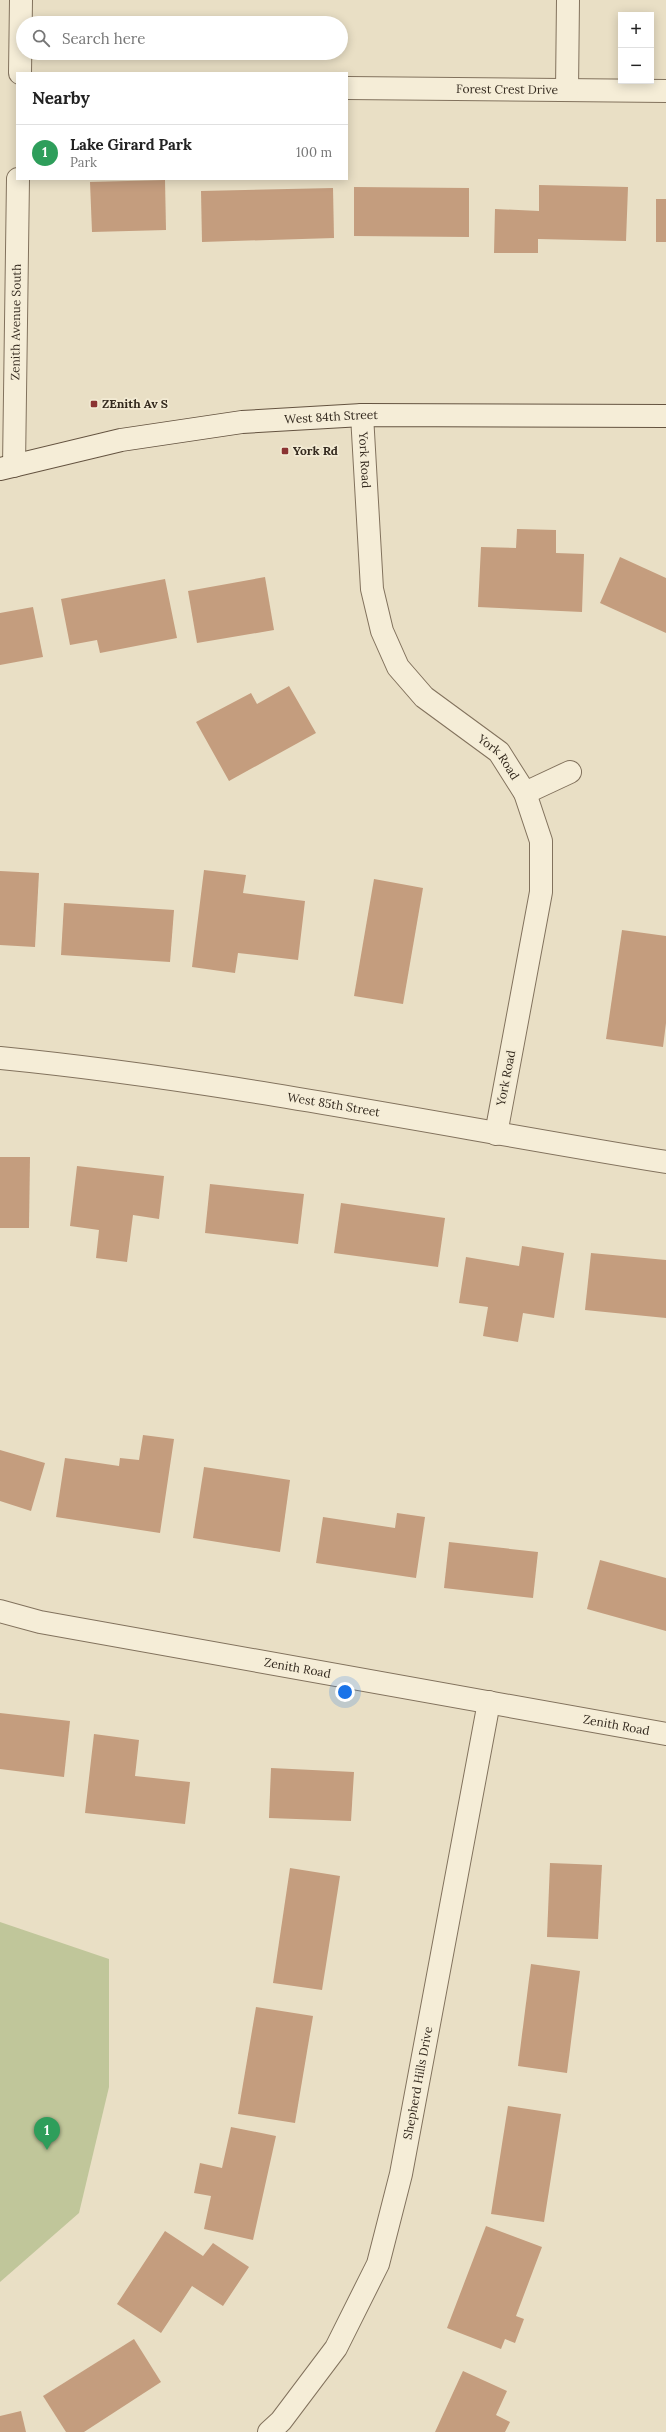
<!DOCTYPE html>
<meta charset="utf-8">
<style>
:root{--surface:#fff;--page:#f2f2f2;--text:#222;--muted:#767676;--line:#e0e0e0;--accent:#8b3433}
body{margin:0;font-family:Lora,serif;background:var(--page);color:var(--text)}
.controls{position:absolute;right:12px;top:12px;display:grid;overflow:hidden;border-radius:0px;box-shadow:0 2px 10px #0003}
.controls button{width:36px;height:36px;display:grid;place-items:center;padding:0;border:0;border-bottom:1px solid var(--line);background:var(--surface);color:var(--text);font:20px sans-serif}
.you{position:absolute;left:345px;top:1692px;width:14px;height:14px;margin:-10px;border:3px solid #fff;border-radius:50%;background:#1a73e8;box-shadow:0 0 0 6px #1a73e833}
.badge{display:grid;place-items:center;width:26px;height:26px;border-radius:50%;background:var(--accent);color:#fff;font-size:13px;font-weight:700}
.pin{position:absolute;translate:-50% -33px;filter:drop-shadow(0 1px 2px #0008)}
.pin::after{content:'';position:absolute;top:21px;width:14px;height:12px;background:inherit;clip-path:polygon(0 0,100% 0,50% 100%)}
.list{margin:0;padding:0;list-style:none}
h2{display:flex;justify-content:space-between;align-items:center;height:52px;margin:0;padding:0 16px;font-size:17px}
h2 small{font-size:13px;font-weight:400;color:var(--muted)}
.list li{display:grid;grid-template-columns:26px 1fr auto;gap:12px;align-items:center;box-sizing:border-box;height:56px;padding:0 16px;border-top:1px solid var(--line)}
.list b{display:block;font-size:15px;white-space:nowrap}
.list p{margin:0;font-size:13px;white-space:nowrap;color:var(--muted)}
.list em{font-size:13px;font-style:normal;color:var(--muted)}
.icon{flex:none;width:22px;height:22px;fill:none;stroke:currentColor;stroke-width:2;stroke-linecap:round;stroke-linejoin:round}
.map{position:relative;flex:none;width:666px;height:2432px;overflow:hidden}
.search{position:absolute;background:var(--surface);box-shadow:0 2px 10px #0003;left:16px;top:16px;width:332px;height:44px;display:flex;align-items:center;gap:10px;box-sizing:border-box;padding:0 14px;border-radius:22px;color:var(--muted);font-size:15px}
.panel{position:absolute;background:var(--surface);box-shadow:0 2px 10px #0003;left:16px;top:72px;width:332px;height:108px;border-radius:0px}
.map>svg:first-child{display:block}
</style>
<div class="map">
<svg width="666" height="2432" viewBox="0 0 666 2432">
<rect width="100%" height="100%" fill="#e9dfc5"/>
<path fill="#c0c69a" d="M0 1922 109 1959V2087L79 2213 0 2282Z"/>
<g fill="#c49d7e">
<path d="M165 180 166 230 92 232 90 182Z"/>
<path d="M539 185 628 187 626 241 538 239V253H494L495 209 539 211Z"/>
<path d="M354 187 469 188V237L354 236Z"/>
<path d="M333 188 334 238 202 242 201 191Z"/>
<rect x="656" y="199" width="10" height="43"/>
<path d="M517 529 556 530V553L584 554 582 612 478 607 481 547 516 548Z"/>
<path d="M620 557 666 578V633L600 603Z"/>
<path d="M265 577 274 630 197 643 188 591Z"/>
<path d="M165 579 177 638 100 653 97 640 70 645 61 599Z"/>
<path d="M33 607 43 657 0 665V613Z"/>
<path d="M289 686 316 733 229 781 196 722 251 693 257 704Z"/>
<path d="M204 870 246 875 243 893 305 901 298 960 238 953 235 973 192 967Z"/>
<path d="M0 871 39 873 35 947 0 945Z"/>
<path d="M374 879 423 888 403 1004 354 996Z"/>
<path d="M64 903 174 910 170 962 61 955Z"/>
<path d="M622 930 666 936V1023L663 1047 606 1039Z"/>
<path d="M0 1157H30L29 1228H0Z"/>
<path d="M77 1166 164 1176 159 1219 133 1215 127 1262 96 1258 99 1230 70 1226Z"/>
<path d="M210 1184 304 1194 298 1244 205 1233Z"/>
<path d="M341 1203 445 1218 438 1267 334 1253Z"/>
<path d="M522 1246 564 1253 554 1318 523 1313 518 1342 483 1336 488 1307 459 1303 466 1257 519 1266Z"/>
<path d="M591 1253 666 1260V1318L585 1310Z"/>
<path d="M143 1435 174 1439 160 1533 56 1517 65 1458 119 1466 120 1458 139 1460Z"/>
<path d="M0 1450 45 1463 31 1511 0 1501Z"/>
<path d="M204 1467 290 1480 280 1552 193 1538Z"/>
<path d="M397 1513 425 1517 416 1578 316 1563 323 1517 395 1528Z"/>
<path d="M449 1542 538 1552 533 1598 444 1588Z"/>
<path d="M600 1560 666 1578V1631L587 1609Z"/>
<path d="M0 1713 70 1721 64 1777 0 1769Z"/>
<path d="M94 1734 139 1740 135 1776 190 1782 185 1824 85 1813Z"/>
<path d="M271 1768 354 1772 351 1821 269 1818Z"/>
<path d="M550 1863 602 1865 598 1939 547 1937Z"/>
<path d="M290 1868 340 1876 322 1990 273 1983Z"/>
<path d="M531 1964 580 1971 567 2073 518 2066Z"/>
<path d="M256 2007 313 2016 295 2123 238 2114Z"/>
<path d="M508 2106 561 2114 544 2222 491 2214Z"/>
<path d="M231 2127 276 2136 253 2240 204 2229 211 2196 194 2193 200 2163 222 2168Z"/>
<path d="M486 2226 542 2247 516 2316 524 2319 515 2343 505 2339 501 2349 447 2328Z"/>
<path d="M165 2231 203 2256 213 2243 249 2267 223 2306 192 2286 161 2333 117 2304Z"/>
<path d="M134 2339 161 2382 84 2432H66L43 2396Z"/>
<path d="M463 2371 507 2391 496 2415 510 2422 505 2432H435Z"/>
<path d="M21 2411 26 2432H0V2416Z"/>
</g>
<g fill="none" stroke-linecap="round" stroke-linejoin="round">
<defs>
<g id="street">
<path d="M20 73 21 0"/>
<path id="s1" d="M347 88 666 91"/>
<path d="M567 90 568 0"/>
<path id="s2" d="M362 415 372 589 382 631 398 667 424 697 499 752 525 793 541 841V892L496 1134"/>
<path id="s3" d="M14 466 18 179"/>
<path d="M525 793 570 772"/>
<path id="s4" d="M0 1058C224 1080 444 1126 666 1162"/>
<path id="s5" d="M0 1611 40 1622 666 1734"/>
<path id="s6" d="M269 2432 281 2421 336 2348 378 2264 401 2174 489 1702"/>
</g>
<g id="secondary">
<path id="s7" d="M0 469 121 440 242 422 362 415 666 416"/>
</g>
</defs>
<use href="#street" stroke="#82725d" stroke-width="24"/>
<use href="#secondary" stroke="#645340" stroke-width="24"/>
<use href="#street" stroke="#f5edd7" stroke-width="22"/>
<use href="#secondary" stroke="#f5edd7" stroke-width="22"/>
</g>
<g fill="#8b3433" stroke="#f2ead3" stroke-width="1.5">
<rect x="90" y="400" width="8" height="8" rx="2"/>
<rect x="281" y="447" width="8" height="8" rx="2"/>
</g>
<g text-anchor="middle" stroke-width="3.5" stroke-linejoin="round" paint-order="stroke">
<g font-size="12" fill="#342a1f" stroke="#f2ead3">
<text dy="4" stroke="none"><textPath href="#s1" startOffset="160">Forest Crest Drive</textPath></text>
<text dy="4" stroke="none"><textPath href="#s3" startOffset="144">Zenith Avenue South</textPath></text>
<text dy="4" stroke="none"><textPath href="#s7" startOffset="336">West 84th Street</textPath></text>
<text dy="4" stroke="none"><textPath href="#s2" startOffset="45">York Road</textPath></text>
<text dy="4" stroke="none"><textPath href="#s2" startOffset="393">York Road</textPath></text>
<text transform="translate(506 1078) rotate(-79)" y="4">York Road</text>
<text dy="4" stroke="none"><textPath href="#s4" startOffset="337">West 85th Street</textPath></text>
<text dy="4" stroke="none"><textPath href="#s5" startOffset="303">Zenith Road</textPath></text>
<text dy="4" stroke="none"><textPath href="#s5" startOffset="627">Zenith Road</textPath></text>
<text dy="4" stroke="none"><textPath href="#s6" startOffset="387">Shepherd Hills Drive</textPath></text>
</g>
<g font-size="12" font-weight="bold" fill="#342a1f" stroke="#f2ead3" text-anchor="start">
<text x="102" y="408">ZEnith Av S</text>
<text x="293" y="455">York Rd</text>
</g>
</g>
</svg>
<div class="controls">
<button>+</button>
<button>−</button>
</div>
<div class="you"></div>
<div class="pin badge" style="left:47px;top:2150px;background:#2e9e5b">1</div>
<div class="search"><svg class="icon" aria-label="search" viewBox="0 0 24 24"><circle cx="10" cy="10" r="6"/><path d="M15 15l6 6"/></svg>Search here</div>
<section class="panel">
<h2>Nearby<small></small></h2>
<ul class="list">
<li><span class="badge" style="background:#2e9e5b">1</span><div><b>Lake Girard Park</b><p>Park</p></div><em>100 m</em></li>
</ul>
</section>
</div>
